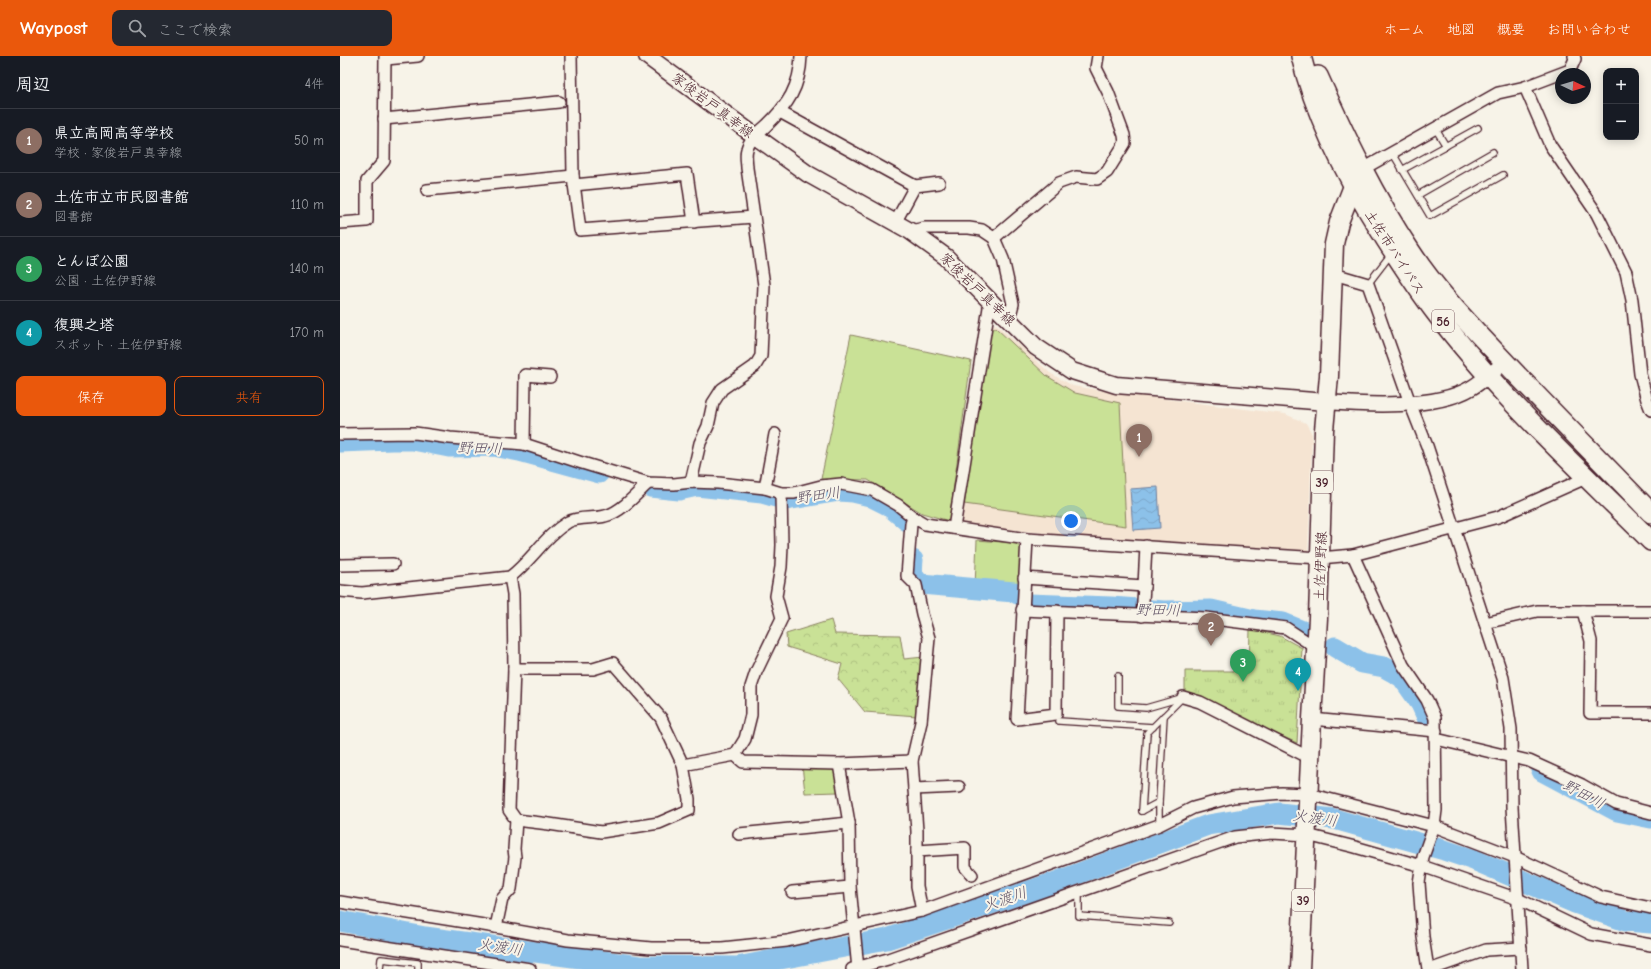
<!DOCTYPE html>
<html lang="ja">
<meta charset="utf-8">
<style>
:root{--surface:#171b24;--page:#242831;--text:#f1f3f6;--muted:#9ea1a6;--line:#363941;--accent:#ea580c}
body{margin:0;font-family:"Comic Neue","Klee One",sans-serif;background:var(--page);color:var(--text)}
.controls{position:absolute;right:12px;top:12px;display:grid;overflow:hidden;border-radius:8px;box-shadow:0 2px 10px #0003}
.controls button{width:36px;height:36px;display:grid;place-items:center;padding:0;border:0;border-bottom:1px solid var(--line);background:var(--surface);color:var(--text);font:20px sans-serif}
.compass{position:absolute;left:1215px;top:12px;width:36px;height:36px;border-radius:50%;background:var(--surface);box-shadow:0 2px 10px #0003;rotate:94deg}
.you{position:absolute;left:731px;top:465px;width:14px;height:14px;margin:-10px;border:3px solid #fff;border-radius:50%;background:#1a73e8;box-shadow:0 0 0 6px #1a73e833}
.badge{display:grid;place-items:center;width:26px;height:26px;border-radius:50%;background:var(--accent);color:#fff;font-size:13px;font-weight:700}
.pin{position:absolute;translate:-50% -33px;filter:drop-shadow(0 1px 2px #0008)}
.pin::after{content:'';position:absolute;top:21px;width:14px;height:12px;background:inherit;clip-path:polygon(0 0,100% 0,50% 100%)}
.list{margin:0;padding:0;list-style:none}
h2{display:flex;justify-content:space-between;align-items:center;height:52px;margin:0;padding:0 16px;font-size:17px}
h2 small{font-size:13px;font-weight:400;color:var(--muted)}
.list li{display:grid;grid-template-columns:26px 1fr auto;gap:12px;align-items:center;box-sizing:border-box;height:64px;padding:0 16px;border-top:1px solid var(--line)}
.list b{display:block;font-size:15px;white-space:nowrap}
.list p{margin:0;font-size:13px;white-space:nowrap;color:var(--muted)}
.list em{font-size:13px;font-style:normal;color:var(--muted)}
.actions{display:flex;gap:8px;padding:12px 16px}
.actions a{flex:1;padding:9px 0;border:1px solid var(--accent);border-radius:8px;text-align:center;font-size:14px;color:var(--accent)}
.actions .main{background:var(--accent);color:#fff}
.icon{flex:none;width:22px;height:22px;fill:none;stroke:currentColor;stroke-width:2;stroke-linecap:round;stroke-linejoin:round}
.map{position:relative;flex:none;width:1311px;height:913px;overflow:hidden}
header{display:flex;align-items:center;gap:24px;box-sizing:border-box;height:56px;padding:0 20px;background:var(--accent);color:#fff}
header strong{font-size:19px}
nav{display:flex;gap:22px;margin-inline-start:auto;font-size:14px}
.search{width:280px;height:36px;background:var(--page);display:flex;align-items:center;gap:10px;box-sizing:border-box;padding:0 14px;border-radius:8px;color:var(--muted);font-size:15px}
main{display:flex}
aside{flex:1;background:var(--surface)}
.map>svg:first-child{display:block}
</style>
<header>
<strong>Waypost</strong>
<div class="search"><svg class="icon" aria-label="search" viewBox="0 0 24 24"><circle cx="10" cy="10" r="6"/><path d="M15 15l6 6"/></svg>ここで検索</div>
<nav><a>ホーム</a><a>地図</a><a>概要</a><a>お問い合わせ</a></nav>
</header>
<main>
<aside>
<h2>周辺<small>4件</small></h2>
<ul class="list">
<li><span class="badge" style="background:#8d6e63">1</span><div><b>県立高岡高等学校</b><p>学校 · 家俊岩戸真幸線</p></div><em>50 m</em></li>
<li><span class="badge" style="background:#8d6e63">2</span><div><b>土佐市立市民図書館</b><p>図書館</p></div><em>110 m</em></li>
<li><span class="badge" style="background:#2e9e5b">3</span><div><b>とんぼ公園</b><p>公園 · 土佐伊野線</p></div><em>140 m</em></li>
<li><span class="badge" style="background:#0f9aa8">4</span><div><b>復興之塔</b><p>スポット · 土佐伊野線</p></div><em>170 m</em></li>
</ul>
<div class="actions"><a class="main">保存</a><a>共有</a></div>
</aside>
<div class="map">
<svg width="1311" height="913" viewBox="0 0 1311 913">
<defs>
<pattern id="forest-crowns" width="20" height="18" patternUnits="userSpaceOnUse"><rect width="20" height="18" fill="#c9e196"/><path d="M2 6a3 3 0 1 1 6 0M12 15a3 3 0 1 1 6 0" fill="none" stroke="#aec181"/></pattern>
<pattern id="park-tufts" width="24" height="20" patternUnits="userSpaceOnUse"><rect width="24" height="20" fill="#c9e196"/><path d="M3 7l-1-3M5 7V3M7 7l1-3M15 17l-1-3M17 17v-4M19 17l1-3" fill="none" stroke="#aec181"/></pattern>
<pattern id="water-waves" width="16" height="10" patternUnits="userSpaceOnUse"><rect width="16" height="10" fill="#8cc1e9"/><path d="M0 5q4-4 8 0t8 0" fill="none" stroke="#7aa5c8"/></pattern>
</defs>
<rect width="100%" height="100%" fill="#f7f3e8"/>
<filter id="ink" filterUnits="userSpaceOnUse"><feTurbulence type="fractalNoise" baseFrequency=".025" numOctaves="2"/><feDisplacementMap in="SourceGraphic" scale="8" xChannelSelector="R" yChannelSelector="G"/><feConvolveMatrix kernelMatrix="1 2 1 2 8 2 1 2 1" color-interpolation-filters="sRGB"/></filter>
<g filter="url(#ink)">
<path fill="#f5e4d2" d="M656 268 710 317 733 330 777 337 945 358 966 367 972 378 968 498 793 486 622 469 618 463 649 271Z"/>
<g fill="#c9e196" stroke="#8a8060">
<path d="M656 272 707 320 735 337 780 347 786 470 624 448 650 273Z"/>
<path d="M511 279 631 305 609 465 582 457 528 424 481 423Z"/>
<path d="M637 484 675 487 681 492 678 534 635 530Z"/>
<path d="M462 709 495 710 498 736 465 737Z"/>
</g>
<path fill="url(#forest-crowns)" stroke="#8a8060" d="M491 564 495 578 560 579 564 603 584 601 577 660 525 656 498 623 502 608 447 591 446 578Z"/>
<path fill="url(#park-tufts)" stroke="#8a8060" d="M910 573 940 580 962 592 957 687 845 637V615H909Z"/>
<path fill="url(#water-waves)" stroke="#72809d" d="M818 431 820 472 793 474 790 433Z"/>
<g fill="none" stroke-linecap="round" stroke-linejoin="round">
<g stroke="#8cc1e9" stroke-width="21">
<path d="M0 386 52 384H73L109 391 154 390 179 395 259 417"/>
<path d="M310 431 339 434 357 430 422 437 446 444 499 435 513 436 530 440 548 449 567 465"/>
<path d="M573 504C572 515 571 521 581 528L674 536 678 538"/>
<path d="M689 548 771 551 824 555 871 554 914 564 943 567 967 577"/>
<path d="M995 591 1022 607 1044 611 1062 621 1081 648 1090 668"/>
<path d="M1202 715 1277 755 1311 762"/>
<path d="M0 865 85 881 299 910 397 911 547 883 713 827 868 769 939 757 994 763 1104 794 1134 804 1235 847 1286 865 1311 867"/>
</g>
<defs>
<g id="service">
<path d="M1095 72 1106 90"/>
<path d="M1052 96 1090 160 1163 119"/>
<path d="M1062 114 1138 72"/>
<path d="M1078 139 1153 96"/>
<path d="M1028 228 1051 198"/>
<path d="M778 620V650L806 652 841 642"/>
<path d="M719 665 813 671"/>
<path d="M802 755 807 677 843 641"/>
<path d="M802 755 819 746 824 660"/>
<path d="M819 769V746"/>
<path d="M739 837V860L829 867"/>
<path d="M40 913 41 903 78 907V913"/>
</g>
<g id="minor">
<path d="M46 3 78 0"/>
<path d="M1185 31 1210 89 1257 158 1286 216 1292 244 1300 318 1307 344 1311 354"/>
<path d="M440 56 575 130"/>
<path d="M44 63 219 46"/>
<path d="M1023 113 1158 37 1185 31 1230 14 1235 3 1234 0"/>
<path d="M233 120 240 174 414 161"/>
<path d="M234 129 347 118 354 166"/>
<path d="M87 134 233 120 231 0"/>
<path d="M0 167 27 165V125L44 105 45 0"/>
<path d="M555 167 575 130 599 127"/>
<path d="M570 175 585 172H629L642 174 654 182 663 203 673 248 669 263"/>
<path d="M654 182 719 127 736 121 757 123 767 116 785 87 784 79 768 36 756 12 758 0"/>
<path d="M994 218 1028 228 1070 347 1087 390 1163 622 1171 673 1172 751 1182 913"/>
<path d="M0 378 75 377 110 382 184 388 239 406 308 427 334 428 351 426 378 427 425 432 441 437H454L481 430 501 428 532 434 558 449 573 461 585 468 687 483 980 502 1013 499 1158 461 1248 421"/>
<path d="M184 388 185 319 210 321"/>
<path d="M351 426 360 387 368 370 373 347 382 333 415 310 421 300 424 229 407 112C407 107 405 99 407 93 409 84 419 76 426 70 448 49 460 31 461 0"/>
<path d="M425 432 435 378"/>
<path d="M573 461 571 468 567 520 576 529 582 558 589 582 581 666 572 705 577 775V830L582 855"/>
<path d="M614 472 650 245"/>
<path d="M687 483 677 663 716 658 717 555"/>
<path d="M1013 499 1063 609 1087 644 1095 662 1096 754 1094 770 1083 801 1079 827 1083 881 1088 913"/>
<path d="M0 509 53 508"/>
<path d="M170 521 173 538 174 613 169 754 176 764 209 768 261 776 319 767 349 754V743L343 709 395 699 405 683 411 659V631L416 616 442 562 436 540 441 511 442 489 441 437"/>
<path d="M684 522 804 530 806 490"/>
<path d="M0 535 22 537 170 521C192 504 205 480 228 466 238 460 254 463 265 460 280 457 297 438 308 427"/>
<path d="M682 554 866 562 946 572 975 591"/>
<path d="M1243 555 1251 585 1250 657H1311"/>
<path d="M802 560 804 530"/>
<path d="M1145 567 1197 555H1311"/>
<path d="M174 613H253L273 607 321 662 343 709"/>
<path d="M843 641 860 646 970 702"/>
<path d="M972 663 1096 675"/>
<path d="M1096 683 1189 705 1242 729 1276 748 1311 757"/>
<path d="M395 699 403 706 499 708 572 705"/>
<path d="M499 708 509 767 510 831 518 913"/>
<path d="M574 733 619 731"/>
<path d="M176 764 174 793 175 801 171 833 162 843 156 871 228 884 311 892H382L447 885 582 855 819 769 853 752 893 741 942 737 969 738 1094 770 1175 801 1261 841 1311 852"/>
<path d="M399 778 509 767"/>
<path d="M577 795 625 792V811L632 819"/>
<path d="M452 836 510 831"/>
<path d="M0 846 156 871"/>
<path d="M0 884 190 913"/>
<path d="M512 913 548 903 895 781 932 777 967 779 1015 791 1082 810 1178 843 1251 878 1311 889"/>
<path d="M1092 913 1146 894 1181 892"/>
</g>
<path id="tertiary" d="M986 346C1026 349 1096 353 1131 332 1143 325 1154 315 1165 306"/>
<path id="secondary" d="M307 0 415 80 468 118 570 175 606 201 696 291 732 315 776 329 986 346"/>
<path id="primary" d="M960 913 972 663 978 562 984 374 989 320 994 188 999 166 1013 130 1019 119"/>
<g id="trunk">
<path d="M961 0C976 63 1007 122 1041 176 1059 204 1076 231 1096 257 1159 340 1238 412 1311 485"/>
<path d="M978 20C1005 80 1034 141 1071 196 1097 236 1131 270 1163 304 1212 356 1262 406 1311 457"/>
</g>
</defs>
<use href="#service" stroke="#4a1f2b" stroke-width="8"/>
<use href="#minor" stroke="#4a1f2b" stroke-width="14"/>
<use href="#tertiary" stroke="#4a1f2b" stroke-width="17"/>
<use href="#secondary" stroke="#4a1f2b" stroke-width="19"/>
<use href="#primary" stroke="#4a1f2b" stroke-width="21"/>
<use href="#trunk" stroke="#4a1f2b" stroke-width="22"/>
<use href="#service" stroke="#f7f3e8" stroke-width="5.5"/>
<use href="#minor" stroke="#f7f3e8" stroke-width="11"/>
<use href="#tertiary" stroke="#f7f3e8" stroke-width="14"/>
<use href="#secondary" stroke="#f7f3e8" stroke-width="16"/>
<use href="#primary" stroke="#f7f3e8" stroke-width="18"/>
<use href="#trunk" stroke="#f7f3e8" stroke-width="19"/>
</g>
</g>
<g text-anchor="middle" stroke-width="4" stroke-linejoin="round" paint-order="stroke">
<g fill="#f7f3e8" stroke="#7e5f64" stroke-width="1">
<rect x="1092" y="254" width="22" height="22" rx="3"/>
<rect x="971" y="415" width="22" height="22" rx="3"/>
<rect x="952" y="833" width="22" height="22" rx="3"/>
</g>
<g font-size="13" font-weight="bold" fill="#4a1f2b">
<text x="1103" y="270">56</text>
<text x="982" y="431">39</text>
<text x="963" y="849">39</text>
</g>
<g font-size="14" fill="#4a1f2b" stroke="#f7f3e8">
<text transform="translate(373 49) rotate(37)" y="5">家俊岩戸真幸線</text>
<text transform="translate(1055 196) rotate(57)" y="5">土佐市バイパス</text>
<text transform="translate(638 233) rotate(44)" y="5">家俊岩戸真幸線</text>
<text transform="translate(980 510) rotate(-88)" y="5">土佐伊野線</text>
</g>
<g font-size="15" font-style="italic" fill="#5e5064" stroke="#f7f3e8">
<text transform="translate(140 392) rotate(2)" y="5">野田川</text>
<text transform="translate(478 439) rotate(-8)" y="5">野田川</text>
<text transform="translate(818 554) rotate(1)" y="5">野田川</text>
<text transform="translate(1244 738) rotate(28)" y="5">野田川</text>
<text transform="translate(975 762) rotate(8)" y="5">火渡川</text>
<text transform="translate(665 843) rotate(-19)" y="5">火渡川</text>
<text transform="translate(160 891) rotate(8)" y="5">火渡川</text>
</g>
</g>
</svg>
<div class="controls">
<button>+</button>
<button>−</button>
</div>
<svg class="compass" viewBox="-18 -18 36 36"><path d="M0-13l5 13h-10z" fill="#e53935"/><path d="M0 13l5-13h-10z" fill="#9ea1a6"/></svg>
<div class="you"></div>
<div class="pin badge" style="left:799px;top:401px;background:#8d6e63">1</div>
<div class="pin badge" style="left:871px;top:590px;background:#8d6e63">2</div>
<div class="pin badge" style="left:903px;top:626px;background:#2e9e5b">3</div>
<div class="pin badge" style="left:958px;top:635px;background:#0f9aa8">4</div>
</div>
</main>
